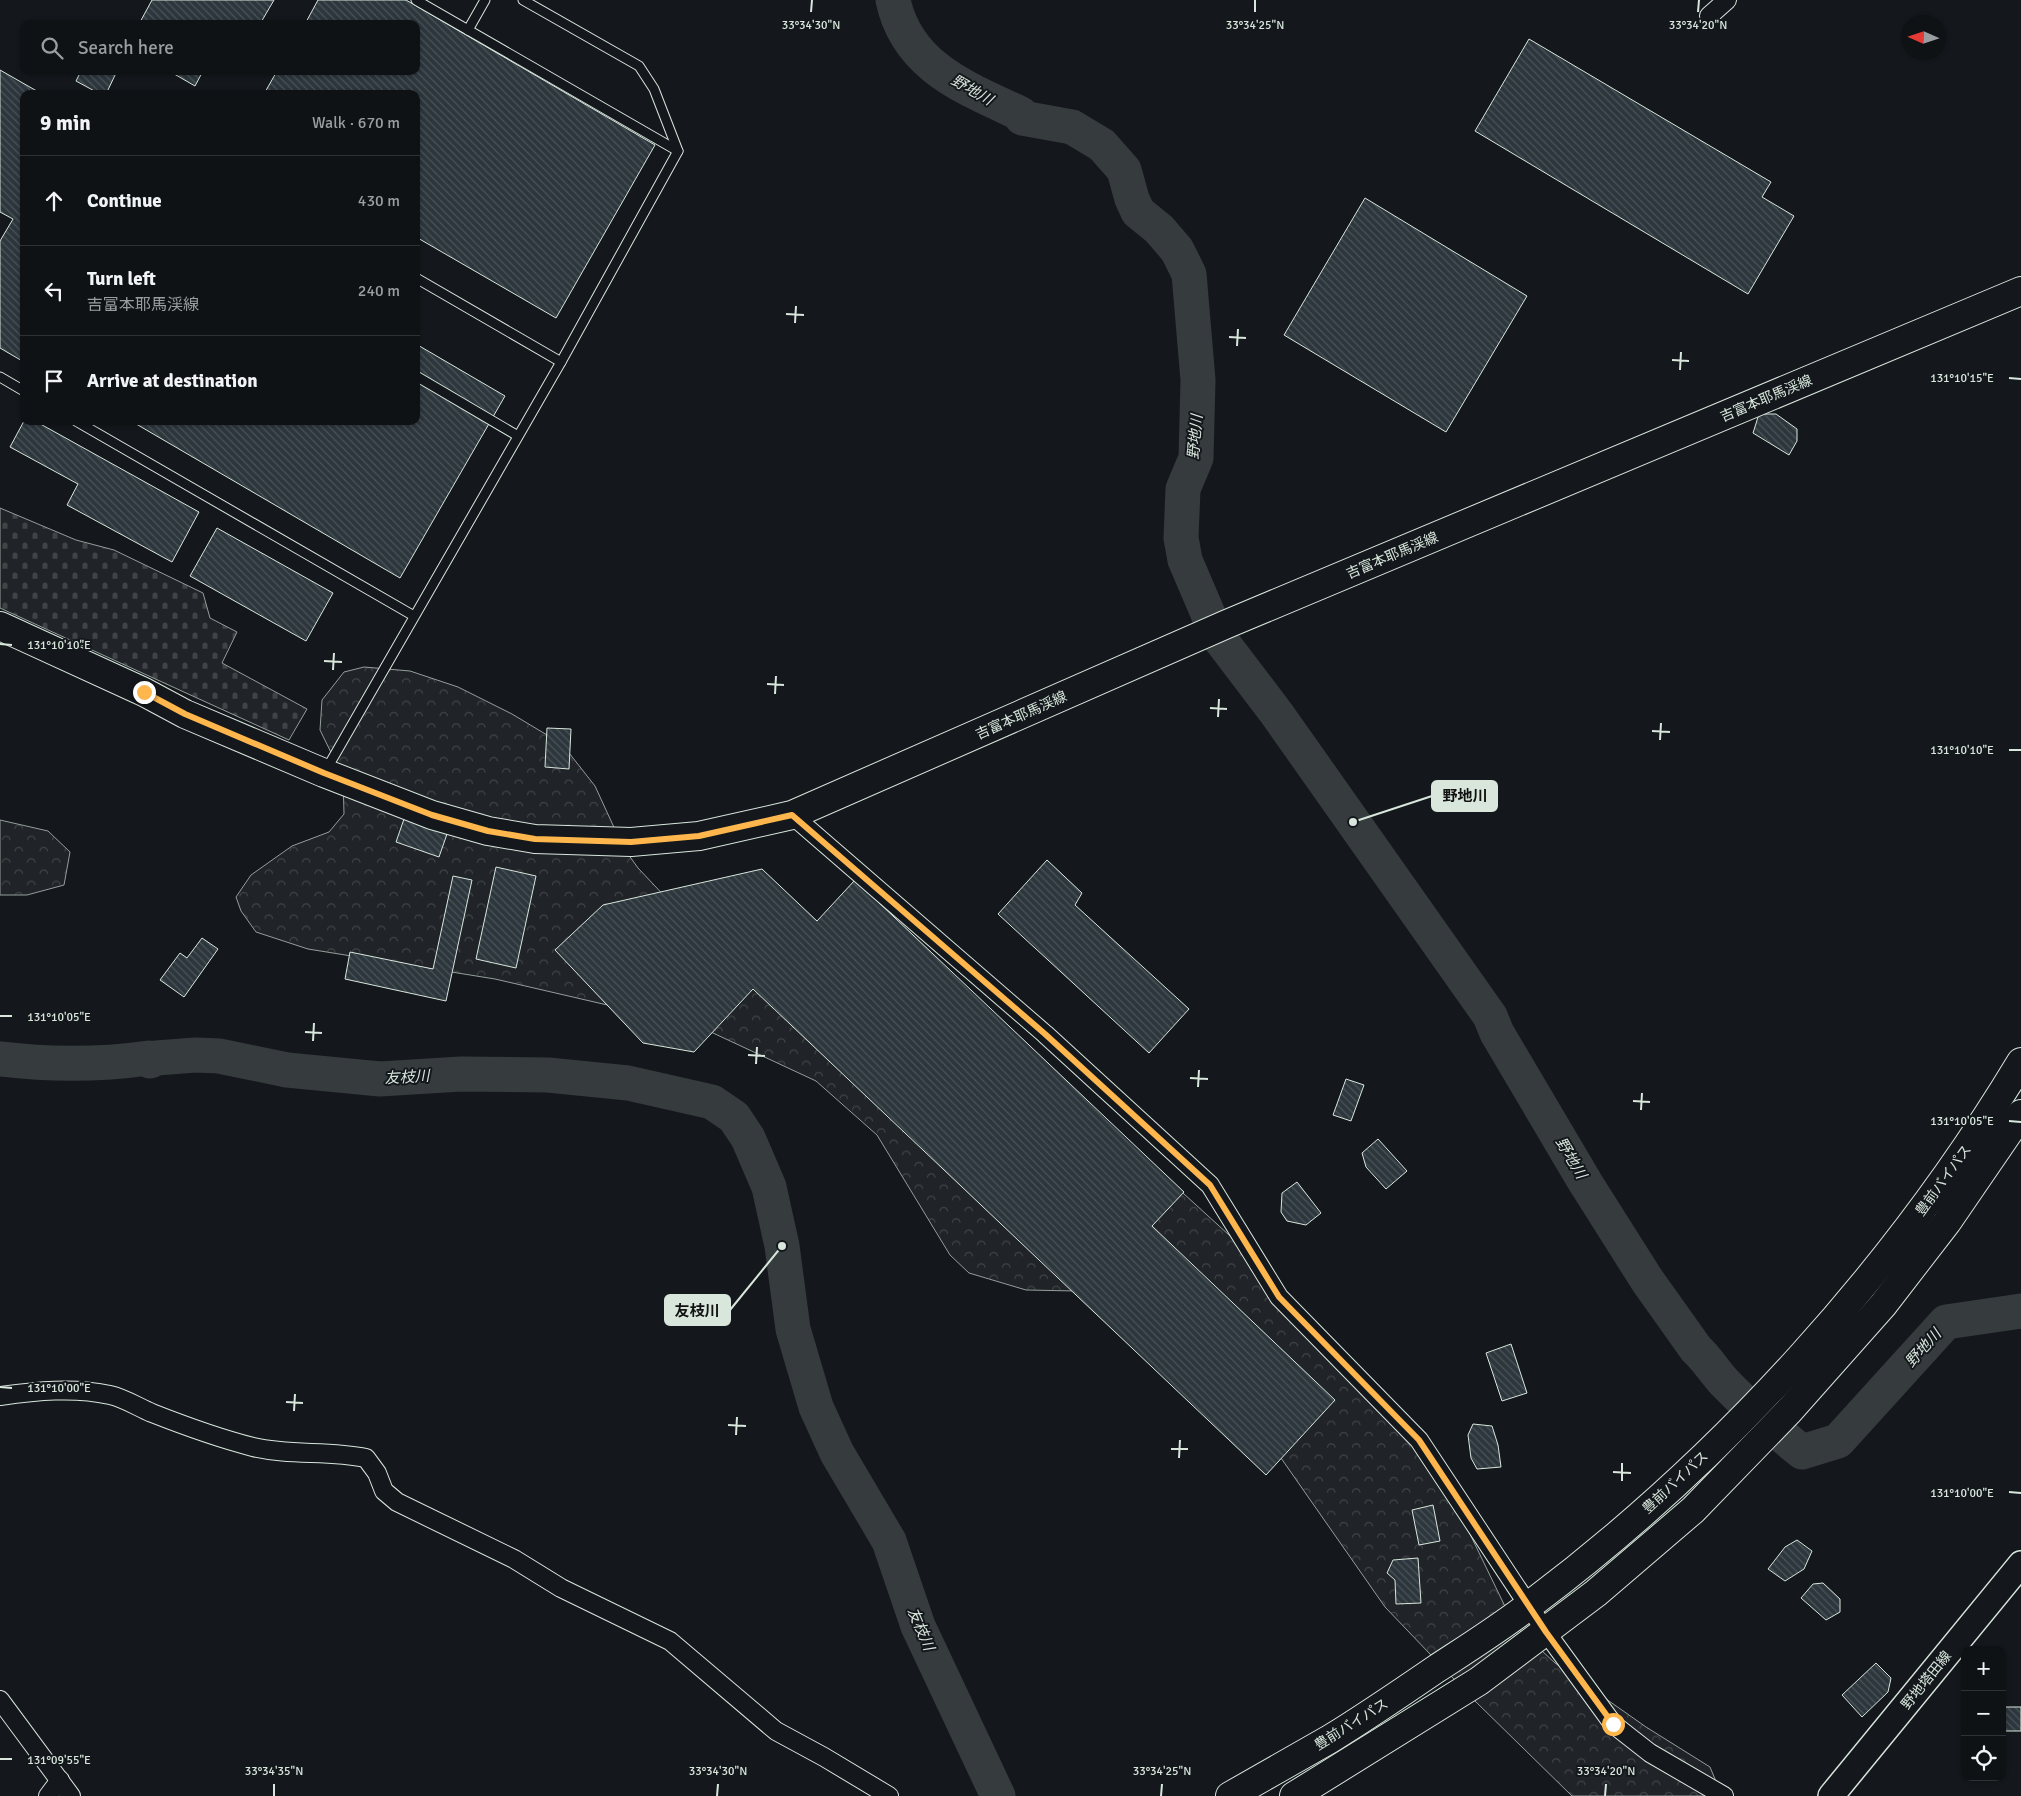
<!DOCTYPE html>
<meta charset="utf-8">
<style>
:root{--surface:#0f1215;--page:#1d2022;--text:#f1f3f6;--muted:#9b9ea0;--line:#2f3234}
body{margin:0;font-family:Signika,"Noto Sans JP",sans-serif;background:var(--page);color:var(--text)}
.controls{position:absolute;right:15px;bottom:15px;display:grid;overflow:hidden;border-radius:10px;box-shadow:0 1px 4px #0004}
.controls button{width:45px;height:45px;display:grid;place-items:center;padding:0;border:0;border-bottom:1px solid var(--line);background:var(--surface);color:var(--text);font:25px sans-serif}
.compass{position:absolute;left:1901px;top:15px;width:45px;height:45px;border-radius:50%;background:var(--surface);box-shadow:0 1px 4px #0004;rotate:273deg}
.stop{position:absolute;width:15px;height:15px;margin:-11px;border:4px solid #ffb74d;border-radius:50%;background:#fff}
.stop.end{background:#ffb74d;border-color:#fff;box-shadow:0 1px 5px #0008}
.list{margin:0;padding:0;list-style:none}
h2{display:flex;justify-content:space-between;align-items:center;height:65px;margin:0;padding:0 20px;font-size:21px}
h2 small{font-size:16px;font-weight:400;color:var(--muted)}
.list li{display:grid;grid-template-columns:32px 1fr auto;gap:15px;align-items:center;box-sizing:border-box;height:90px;padding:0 20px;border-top:1px solid var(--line)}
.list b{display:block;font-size:19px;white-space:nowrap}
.list p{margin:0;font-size:16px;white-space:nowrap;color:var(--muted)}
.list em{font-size:16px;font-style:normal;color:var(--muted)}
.icon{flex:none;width:28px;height:28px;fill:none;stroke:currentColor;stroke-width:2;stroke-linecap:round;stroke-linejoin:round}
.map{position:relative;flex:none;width:2021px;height:1796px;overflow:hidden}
.search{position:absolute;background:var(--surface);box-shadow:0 1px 4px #0004;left:20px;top:20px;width:400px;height:55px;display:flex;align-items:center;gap:12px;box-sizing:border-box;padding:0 18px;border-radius:10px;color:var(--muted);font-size:19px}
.panel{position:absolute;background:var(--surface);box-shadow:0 1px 4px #0004;left:20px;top:90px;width:400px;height:335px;border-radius:10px}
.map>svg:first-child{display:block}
</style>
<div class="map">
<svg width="2021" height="1796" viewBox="0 0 2021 1796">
<defs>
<pattern id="forest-crowns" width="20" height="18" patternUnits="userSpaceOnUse" patternTransform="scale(1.25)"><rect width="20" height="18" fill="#202428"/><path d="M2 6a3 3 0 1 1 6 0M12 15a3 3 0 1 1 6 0" fill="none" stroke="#404447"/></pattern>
<pattern id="cemetery-stones" width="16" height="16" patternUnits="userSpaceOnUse" patternTransform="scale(1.25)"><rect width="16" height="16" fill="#202428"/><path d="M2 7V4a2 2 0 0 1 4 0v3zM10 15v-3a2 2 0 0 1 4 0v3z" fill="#404447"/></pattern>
<pattern id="building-back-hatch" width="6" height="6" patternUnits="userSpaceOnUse" patternTransform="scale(1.25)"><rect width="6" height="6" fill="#2c363c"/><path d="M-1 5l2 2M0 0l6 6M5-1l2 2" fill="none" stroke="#4a5358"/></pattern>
</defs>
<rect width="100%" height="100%" fill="#14181c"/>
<g fill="url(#forest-crowns)" stroke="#939e99">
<path d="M364 667 410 671 458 687 512 714 562 744 595 786 623 847 638 868 671 903 1104 1121 1229 1235 1388 1406 1454 1501 1514 1625 1555 1663 1646 1727 1710 1767 1722 1796H1572L1474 1700 1385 1607 1267 1438 1076 1291 1026 1290 969 1273 950 1255 877 1135 816 1081 698 1026 495 979 308 949 256 932 241 911 236 897 251 875 292 846 329 832 344 814 343 777 320 730 322 700 344 672Z"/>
<path d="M0 820 48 831 70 852 64 885 27 895H0Z"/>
</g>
<path fill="url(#cemetery-stones)" stroke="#939e99" d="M0 508 76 540 114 550 203 593 210 618 237 632 222 663 307 709 289 740 0 608Z"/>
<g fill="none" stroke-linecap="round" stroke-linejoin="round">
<g stroke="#363b3e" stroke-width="35">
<path d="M893 0C907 67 966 88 1021 114L1022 118 1072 127 1102 145 1124 170 1132 199 1138 212 1159 229 1177 250 1189 274 1198 380 1196 458 1183 489 1181 538 1185 560 1217 635 1277 714 1490 1016 1497 1033 1585 1182 1647 1280 1696 1349C1707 1359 1714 1371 1724 1382 1748 1407 1775 1430 1802 1452L1838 1441 1946 1322 2021 1311"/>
<path d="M0 1059C50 1065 99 1065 149 1058L150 1061 156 1058 196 1055 219 1056 287 1070 380 1079 461 1074 548 1075 628 1083 712 1102 734 1117 748 1138 769 1187 782 1246 793 1329 816 1407 837 1453 889 1541 918 1626 998 1796"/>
</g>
</g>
<g fill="url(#building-back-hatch)" stroke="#d8e6dc">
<path d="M152 0H274L260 24H139Z"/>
<path d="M318 0H406L655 145 556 318 416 237V94H264L277 71H416V24H305Z"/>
<path d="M1529 39 1771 182 1762 197 1794 216 1748 294 1475 131Z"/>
<path d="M0 70 42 94H24V362L0 348V241L13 219 0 212Z"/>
<path d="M81 71H117L106 94H100L76 81Z"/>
<path d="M169 71H203L195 86Z"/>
<path d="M1365 198 1527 296 1446 432 1284 335Z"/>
<path d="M416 344 505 396 400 578 131 421H416Z"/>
<path d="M1759 414H1776L1797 429V441L1789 455 1753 433Z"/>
<path d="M24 421H35L199 512 172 562 67 505 78 484 10 447Z"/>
<path d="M217 528 333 593 306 641 190 576Z"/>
<path d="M547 728 571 729 569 769 545 767Z"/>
<path d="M404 819 447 834 439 857 396 842Z"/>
<path d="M1047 860 1082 893 1075 905 1189 1009 1149 1053 998 914Z"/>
<path d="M496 867 536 876 516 968 476 959Z"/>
<path d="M762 869 817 921 855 880 1184 1192 1152 1226 1335 1400 1266 1475 753 989 694 1052 643 1043 555 950 603 905Z"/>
<path d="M453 876 472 880 446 1001 345 979 350 952 433 969Z"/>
<path d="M202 938 218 949 184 997 160 980 180 953 187 958Z"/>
<path d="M1346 1079 1364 1085 1351 1121 1333 1115Z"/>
<path d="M1378 1139 1407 1171 1386 1189 1366 1167 1362 1153Z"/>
<path d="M1297 1182 1321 1213 1306 1225 1287 1221 1281 1212 1282 1193Z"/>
<path d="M1511 1344 1527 1393 1502 1401 1486 1353Z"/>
<path d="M1473 1424 1492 1426 1498 1445 1501 1467 1477 1469 1471 1458 1468 1435Z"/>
<path d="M1433 1505 1440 1541 1419 1545 1412 1510Z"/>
<path d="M1797 1540 1812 1551 1804 1569 1785 1581 1768 1569 1785 1547Z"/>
<path d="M1418 1558 1421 1603 1396 1604 1395 1580 1387 1573 1393 1560Z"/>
<path d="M1823 1583 1840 1599V1612L1826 1620 1801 1598 1813 1584Z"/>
<path d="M1876 1663 1891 1678 1888 1692 1862 1717 1842 1695Z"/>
<path d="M1965 1681V1702L1962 1700 1963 1683Z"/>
<rect x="2005" y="1707" width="16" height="24"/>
</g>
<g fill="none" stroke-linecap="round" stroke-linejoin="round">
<defs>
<g id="lane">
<path d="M416 0 678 151"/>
<path d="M468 30 485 0"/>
<path d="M416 278 561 362"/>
<path d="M416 376 518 436"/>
<path d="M0 377 24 391"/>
<path d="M76 421 414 616"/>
<path d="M326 770 561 362 678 151 654 89 639 66 523 0"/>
</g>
<g id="street">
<path d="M1709 16 1727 0"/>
<path d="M792 815 1045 1034 1210 1185 1279 1297 1419 1440 1546 1632 1613 1724 1650 1753 1724 1796"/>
<path d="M0 1396C36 1391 74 1387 110 1395 124 1398 138 1407 152 1413 185 1426 218 1438 253 1447 290 1456 329 1450 366 1458L377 1473 384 1491 397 1502 514 1559 561 1588 670 1641 776 1731 824 1757 889 1796"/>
<path d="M0 1700 71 1796"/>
<path d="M48 1796 60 1780"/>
</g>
<path id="secondary" d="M1831 1796 2021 1564"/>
<path id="primary" d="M0 626 144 692 185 714 324 773 432 815 488 831 535 839 631 842 699 836 792 815 1227 624 2021 291"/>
<g id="highway">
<path d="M1230 1796C1263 1777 1297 1758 1330 1739 1366 1717 1401 1693 1436 1669 1468 1648 1500 1628 1531 1604 1723 1460 1897 1268 2021 1062"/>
<path d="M1294 1796 1479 1681 1596 1593 1693 1510 1789 1411 1883 1305 1947 1222 2021 1114"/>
</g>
</defs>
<use href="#lane" stroke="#d8e6dc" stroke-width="11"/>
<use href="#street" stroke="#d8e6dc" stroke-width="20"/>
<use href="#secondary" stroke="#d8e6dc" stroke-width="28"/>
<use href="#primary" stroke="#d8e6dc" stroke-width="30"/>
<use href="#highway" stroke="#d8e6dc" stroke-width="30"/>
<use href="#lane" stroke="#14181c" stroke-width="9"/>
<use href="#street" stroke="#14181c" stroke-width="18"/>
<use href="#secondary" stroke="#14181c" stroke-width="25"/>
<use href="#primary" stroke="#14181c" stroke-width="28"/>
<use href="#highway" stroke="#14181c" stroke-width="28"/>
</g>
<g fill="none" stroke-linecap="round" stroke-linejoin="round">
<path stroke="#ffb74d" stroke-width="6" d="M144 692 185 714 324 773 432 815 488 831 535 839 631 842 699 836 792 815 1045 1034 1210 1185 1279 1297 1419 1440 1546 1632 1613 1724"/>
</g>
<path fill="none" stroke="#d8e6dc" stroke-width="2" d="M811 12 812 0M1255 12V0M1698 12 1699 0M786 314 804 315M795 323 796 306M1229 337 1246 338M1237 346 1238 329M1672 360 1689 361M1680 370 1681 352M2009 378 2021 379M0 644 12 645M324 661 342 662M333 670 334 653M767 684 784 685M775 694 776 676M1210 708 1227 709M1218 717 1219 699M1652 731 1670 732M1660 740 1661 723M2009 750H2021M0 1016H12M305 1032 322 1033M313 1041 314 1023M748 1055 765 1056M756 1064 757 1047M1190 1078 1208 1079M1198 1087 1199 1070M1633 1101 1650 1102M1641 1110 1642 1093M2009 1121 2021 1122M0 1387 12 1388M286 1402 303 1403M294 1411 295 1394M728 1425 746 1426M736 1435 737 1417M1171 1449H1188M1179 1458 1180 1440M1613 1472 1631 1473M1622 1481V1463M2009 1492 2021 1493M0 1759H12M274 1796V1784M717 1796 718 1784M1161 1796 1162 1784M1605 1796 1606 1784"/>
<g text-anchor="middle" stroke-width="4" stroke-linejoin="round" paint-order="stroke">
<g font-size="14" fill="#d8e6dc" stroke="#14181c">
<text transform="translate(1766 398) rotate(-23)" y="5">吉富本耶馬渓線</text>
<text transform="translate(1392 555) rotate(-23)" y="5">吉富本耶馬渓線</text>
<text transform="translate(1021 715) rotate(-24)" y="5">吉富本耶馬渓線</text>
<text transform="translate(1943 1180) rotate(-54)" y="5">豊前バイパス</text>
<text transform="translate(1675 1482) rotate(-43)" y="5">豊前バイパス</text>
<text transform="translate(1926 1680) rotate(-51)" y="5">野地塔田線</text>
<text transform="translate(1351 1724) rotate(-32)" y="5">豊前バイパス</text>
</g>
<g font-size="15" font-style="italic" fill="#d8e6dc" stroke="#14181c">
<text transform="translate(972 90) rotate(30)" y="5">野地川</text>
<text transform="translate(1195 437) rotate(-85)" y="5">野地川</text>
<text transform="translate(407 1077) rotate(-3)" y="5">友枝川</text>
<text transform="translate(1571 1158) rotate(59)" y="5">野地川</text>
<text transform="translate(1923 1348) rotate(-48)" y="5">野地川</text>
<text transform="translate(921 1629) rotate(67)" y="5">友枝川</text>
</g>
</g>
<g font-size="12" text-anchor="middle" fill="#d8e6dc" stroke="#14181c" stroke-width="4" stroke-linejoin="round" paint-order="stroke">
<text x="811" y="29">33°34'30"N</text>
<text x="1255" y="29">33°34'25"N</text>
<text x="1698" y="29">33°34'20"N</text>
<text x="1962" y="382">131°10'15"E</text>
<text x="59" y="649">131°10'10"E</text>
<text x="1962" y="754">131°10'10"E</text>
<text x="59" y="1021">131°10'05"E</text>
<text x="1962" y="1125">131°10'05"E</text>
<text x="59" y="1392">131°10'00"E</text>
<text x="1962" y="1497">131°10'00"E</text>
<text x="59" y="1764">131°09'55"E</text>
<text x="274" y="1775">33°34'35"N</text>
<text x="718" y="1775">33°34'30"N</text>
<text x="1162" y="1775">33°34'25"N</text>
<text x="1606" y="1775">33°34'20"N</text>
</g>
<path fill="none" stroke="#d8e6dc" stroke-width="2" d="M1353 822L1432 796M782 1246L730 1310"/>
<g fill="#d8e6dc" stroke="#14181c" stroke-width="2">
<circle cx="1353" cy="822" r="5"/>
<circle cx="782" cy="1246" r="5"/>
</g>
<g fill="#d8e6dc" stroke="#d8e6dc" stroke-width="2">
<rect x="1432" y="781" width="65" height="30" rx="5"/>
<rect x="665" y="1295" width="65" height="30" rx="5"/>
</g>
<g font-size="15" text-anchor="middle" font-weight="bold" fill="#111">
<text x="1465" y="801">野地川</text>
<text x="697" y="1316">友枝川</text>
</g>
</svg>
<div class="controls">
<button>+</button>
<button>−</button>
<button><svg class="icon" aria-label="locate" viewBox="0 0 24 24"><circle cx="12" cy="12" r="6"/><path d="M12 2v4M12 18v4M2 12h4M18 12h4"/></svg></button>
</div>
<svg class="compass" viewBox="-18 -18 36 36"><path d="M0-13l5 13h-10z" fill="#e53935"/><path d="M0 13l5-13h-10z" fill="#9b9ea0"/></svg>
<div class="stop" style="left:1613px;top:1724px"></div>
<div class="stop end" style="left:144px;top:692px"></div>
<div class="search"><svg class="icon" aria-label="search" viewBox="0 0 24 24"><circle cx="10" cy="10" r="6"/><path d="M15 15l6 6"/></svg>Search here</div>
<section class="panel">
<h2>9 min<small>Walk · 670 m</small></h2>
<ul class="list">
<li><svg class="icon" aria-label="ahead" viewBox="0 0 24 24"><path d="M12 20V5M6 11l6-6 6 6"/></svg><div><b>Continue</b></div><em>430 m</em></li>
<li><svg class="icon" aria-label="left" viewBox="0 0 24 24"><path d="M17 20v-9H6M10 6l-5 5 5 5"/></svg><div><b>Turn left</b><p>吉富本耶馬渓線</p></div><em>240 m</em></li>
<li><svg class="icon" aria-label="arrive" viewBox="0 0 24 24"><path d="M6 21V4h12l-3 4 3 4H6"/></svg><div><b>Arrive at destination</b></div></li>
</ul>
</section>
</div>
